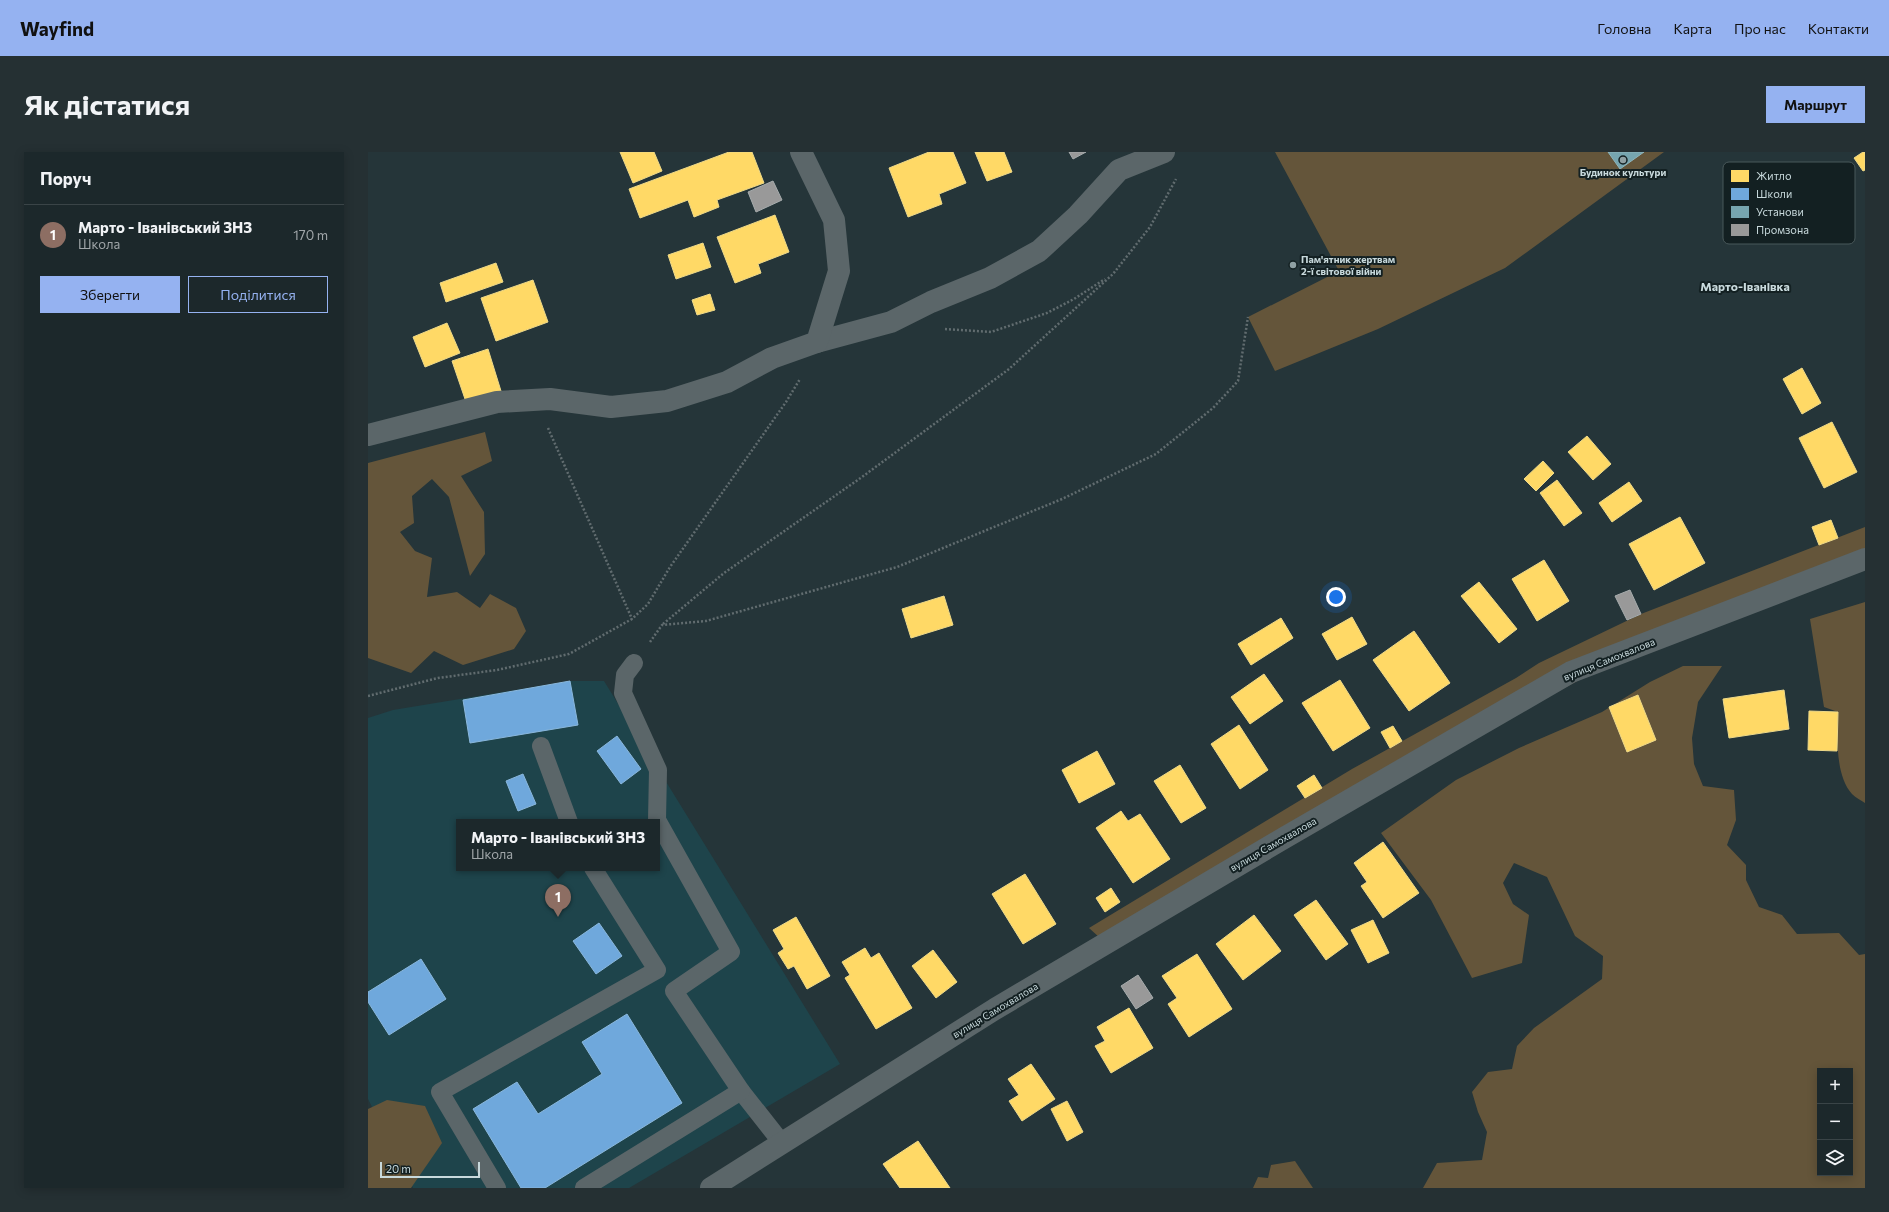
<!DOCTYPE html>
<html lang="uk">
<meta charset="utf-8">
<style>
:root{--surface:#1c282b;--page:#253033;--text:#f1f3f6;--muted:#a0a6a9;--line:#3a4447;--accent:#95b2f1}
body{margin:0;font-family:Commissioner,sans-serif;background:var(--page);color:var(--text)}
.controls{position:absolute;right:12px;bottom:12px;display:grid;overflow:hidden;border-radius:0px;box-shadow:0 2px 10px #0003}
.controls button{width:36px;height:36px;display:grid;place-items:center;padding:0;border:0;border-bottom:1px solid var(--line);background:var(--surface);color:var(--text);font:20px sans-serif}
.scale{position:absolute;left:12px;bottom:10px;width:100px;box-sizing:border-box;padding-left:4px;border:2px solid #c8d9dc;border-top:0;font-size:11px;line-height:14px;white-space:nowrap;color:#c8d9dc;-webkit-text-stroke:3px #132022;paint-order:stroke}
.you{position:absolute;left:968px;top:445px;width:14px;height:14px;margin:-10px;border:3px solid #fff;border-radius:50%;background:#1a73e8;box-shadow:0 0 0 6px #1a73e833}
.badge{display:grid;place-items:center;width:26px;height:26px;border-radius:50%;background:var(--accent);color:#fff;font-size:13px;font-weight:700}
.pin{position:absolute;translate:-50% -33px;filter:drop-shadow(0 1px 2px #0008)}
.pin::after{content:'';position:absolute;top:21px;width:14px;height:12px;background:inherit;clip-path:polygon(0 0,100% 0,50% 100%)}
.popup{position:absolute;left:88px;top:667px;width:204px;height:52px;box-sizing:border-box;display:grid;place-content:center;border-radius:0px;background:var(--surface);filter:drop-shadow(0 1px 3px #0005);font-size:13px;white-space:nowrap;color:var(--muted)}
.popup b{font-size:15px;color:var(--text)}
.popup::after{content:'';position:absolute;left:50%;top:100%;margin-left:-8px;border:8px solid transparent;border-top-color:var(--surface)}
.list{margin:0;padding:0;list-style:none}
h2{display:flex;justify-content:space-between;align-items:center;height:52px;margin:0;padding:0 16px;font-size:17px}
h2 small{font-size:13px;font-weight:400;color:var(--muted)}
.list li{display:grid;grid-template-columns:26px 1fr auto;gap:12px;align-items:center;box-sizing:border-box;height:60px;padding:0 16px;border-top:1px solid var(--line)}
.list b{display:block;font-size:15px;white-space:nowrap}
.list p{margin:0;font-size:13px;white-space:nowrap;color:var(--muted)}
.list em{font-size:13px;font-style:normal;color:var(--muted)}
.actions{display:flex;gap:8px;padding:12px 16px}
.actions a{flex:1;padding:9px 0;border:1px solid var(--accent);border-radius:0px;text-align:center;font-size:14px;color:var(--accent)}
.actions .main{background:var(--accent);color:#111}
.icon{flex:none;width:22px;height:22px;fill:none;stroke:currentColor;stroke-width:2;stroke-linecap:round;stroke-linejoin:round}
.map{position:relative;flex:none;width:1497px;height:1036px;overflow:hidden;border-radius:0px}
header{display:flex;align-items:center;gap:24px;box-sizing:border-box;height:56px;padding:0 20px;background:var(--accent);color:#111}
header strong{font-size:19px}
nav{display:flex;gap:22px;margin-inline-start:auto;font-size:14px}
.intro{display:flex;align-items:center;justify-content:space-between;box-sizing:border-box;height:96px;padding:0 24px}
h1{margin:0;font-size:28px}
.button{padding:10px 18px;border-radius:0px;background:var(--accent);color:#111;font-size:14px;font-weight:700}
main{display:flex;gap:24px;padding:0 24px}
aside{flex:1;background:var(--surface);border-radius:0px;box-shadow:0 2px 10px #0003}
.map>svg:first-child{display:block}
</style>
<header>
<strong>Wayfind</strong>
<nav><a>Головна</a><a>Карта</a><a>Про нас</a><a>Контакти</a></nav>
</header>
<div class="intro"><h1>Як дістатися</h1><a class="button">Маршрут</a></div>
<main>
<aside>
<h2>Поруч<small></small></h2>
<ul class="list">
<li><span class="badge" style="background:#8d6e63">1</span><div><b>Марто - Іванівський ЗНЗ</b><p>Школа</p></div><em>170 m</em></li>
</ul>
<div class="actions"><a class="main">Зберегти</a><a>Поділитися</a></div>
</aside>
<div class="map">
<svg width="1497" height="1036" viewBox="0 0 1497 1036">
<rect width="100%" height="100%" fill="#253539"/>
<path fill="#1e444b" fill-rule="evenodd" d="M202 529H236L472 912 261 1036H45L0 947V566L25 558ZM91 670H289V716H91Z"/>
<g fill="#64553a" fill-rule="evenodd">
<path d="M907 0H1296L1137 116 1010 177 907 219 880 165 971 119Z"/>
<path d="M117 280 124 309 93 324 116 360 117 402 102 424 81 345 64 327 44 344 46 371 32 380 47 399 64 406 59 445 89 440 112 456 122 442 148 456 158 479 146 497 95 513 66 499 43 521 0 506V311Z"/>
<path d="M1497 375V403L1343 457 732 786 721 776 984 617 1148 526 1171 511 1273 462Z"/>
<path d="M1497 450V651C1493 648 1488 646 1484 642 1467 623 1469 584 1470 560L1456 555 1442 467Z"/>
<path d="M1315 514H1354L1330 550 1324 586 1326 612 1335 634 1366 638 1368 668 1359 693 1378 713V728L1391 755 1414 763 1429 782 1471 781 1491 803 1497 802V1036H1055L1069 1011 1114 1008 1119 980 1110 960 1104 940 1120 920 1144 917 1149 894 1166 876 1234 827 1235 804 1207 784 1179 725 1146 711 1135 731 1145 752 1161 763 1154 811 1104 826 1063 748 1013 681 1088 628 1151 596 1234 560 1282 530ZM1452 919H1482V1021H1452Z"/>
<path d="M19 948 57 954 74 991 43 1036H0V957Z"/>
<path d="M927 1009 945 1036H885L890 1025 900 1026 903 1013Z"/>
</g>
<g fill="#ffd966" stroke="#eed989">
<path d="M252 0H286L294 19 265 31Z"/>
<path d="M361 0H384L396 31 349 48 351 55 326 65 320 48 272 66 261 37Z"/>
<path d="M561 0H585L598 31 571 42 574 52 540 65 521 16Z"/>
<path d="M607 0H636L644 20 619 29Z"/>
<path d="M1495 0H1497V18L1495 19 1486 6Z"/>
<path d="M407 63 421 100 390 112 393 121 367 131 349 85Z"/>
<path d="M335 91 343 115 308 127 300 103Z"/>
<path d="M128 111 135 130 78 150 72 131Z"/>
<path d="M165 128 180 170 128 189 113 146Z"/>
<path d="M342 142 347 158 329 163 324 148Z"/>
<path d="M79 171 92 201 57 215 45 185Z"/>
<path d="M120 197 133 239 98 250 84 209Z"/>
<path d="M1434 216 1453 251 1434 262 1415 227Z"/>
<path d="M1464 270 1489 320 1456 336 1431 286Z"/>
<path d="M1219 284 1243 312 1225 328 1200 300Z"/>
<path d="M1175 309 1186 321 1168 339 1156 327Z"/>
<path d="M1189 328 1214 361 1196 374 1172 341Z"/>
<path d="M1261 330 1274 349 1244 370 1231 351Z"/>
<path d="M1312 365 1337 411 1286 438 1261 392Z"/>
<path d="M1463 368 1470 386 1451 393 1444 375Z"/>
<path d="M1176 408 1201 449 1169 469 1144 427Z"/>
<path d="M1111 430 1149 477 1131 491 1093 444Z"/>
<path d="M576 444 585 473 543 486 534 457Z"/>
<path d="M984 465 999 492 969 508 954 482Z"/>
<path d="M913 466 925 486 883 513 870 492Z"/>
<path d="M1046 479 1082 531 1041 559 1005 508Z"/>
<path d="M896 522 915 549 882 572 863 545Z"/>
<path d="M972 528 1002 576 965 599 934 551Z"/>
<path d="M1416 538 1421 577 1361 586 1355 547Z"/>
<path d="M1270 543 1288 588 1259 600 1241 555Z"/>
<path d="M1441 559 1470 560 1469 599 1440 598Z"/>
<path d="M871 573 900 618 872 637 843 592Z"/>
<path d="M1025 574 1034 589 1022 596 1013 580Z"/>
<path d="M729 599 747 632 711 651 694 618Z"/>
<path d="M812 613 838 656 813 671 786 629Z"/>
<path d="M946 623 954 636 937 646 929 634Z"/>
<path d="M753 659 760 669 772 662 802 707 765 731 728 676Z"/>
<path d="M1015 690 1051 741 1015 766 993 734 999 730 986 711Z"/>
<path d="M657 722 688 772 655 792 624 742Z"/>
<path d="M743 736 752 750 737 760 728 746Z"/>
<path d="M948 748 980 792 958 808 926 763Z"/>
<path d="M886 763 913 799 875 828 848 792Z"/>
<path d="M428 765 462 824 439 837 426 814 420 817 410 801 416 797 405 778Z"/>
<path d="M1005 768 1021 801 1000 811 983 778Z"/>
<path d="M497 796 503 806 511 801 544 856 508 877 477 826 482 823 474 810Z"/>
<path d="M565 798 589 830 568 846 544 814Z"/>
<path d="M829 802 864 857 821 885 800 852 809 846 794 824Z"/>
<path d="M761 856 785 896 743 921 727 894 737 889 729 875Z"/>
<path d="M663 912 687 947 654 969 641 949 651 943 640 927Z"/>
<path d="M699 949 715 980 699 989 683 957Z"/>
<path d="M550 989 582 1036H532L515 1012Z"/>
</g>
<g fill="#6fa8dc" stroke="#8ab7dc">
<path d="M202 529 210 573 102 591 95 548Z"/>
<path d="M249 584 273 617 253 632 229 599Z"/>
<path d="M155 622 168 652 150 659 138 629Z"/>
<path d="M231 771 254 804 228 822 205 789Z"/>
<path d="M53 807 78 847 21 883 0 850V840Z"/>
<path d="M259 862 314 951 177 1036H153L105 957 149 930 170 962 234 922 214 890Z"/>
</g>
<path fill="#76a5af" stroke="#8fb5bc" d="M1240 0H1276L1252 17Z"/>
<g fill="#999" stroke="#a7acad">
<path d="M701 0H718L705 7Z"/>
<path d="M405 29 414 48 388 60 380 40Z"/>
<path d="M1262 438 1273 462 1259 468 1247 444Z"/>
<path d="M770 823 785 846 768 857 753 834Z"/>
</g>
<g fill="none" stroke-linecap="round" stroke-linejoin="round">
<g stroke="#616c6f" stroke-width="2.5" stroke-dasharray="2 2" stroke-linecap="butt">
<path d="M577 177 623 180 679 161 706 147 737 127"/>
<path d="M180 276 264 467"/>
<path d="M295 472 356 421 494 325 641 217 745 122 782 75 808 27"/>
<path d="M282 490 294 473 338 469 529 415 694 347 788 302 845 256 870 229 880 165"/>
<path d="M0 544 70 526 129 518 201 502 264 467 280 452 302 415 418 250 432 227"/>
</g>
<g stroke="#5b6669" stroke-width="18">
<path d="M173 594 201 670"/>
<path d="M373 939 414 991"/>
<path d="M129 1036 72 940 289 818 225 716"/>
<path d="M216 1036 373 939 306 839 363 800 289 668 290 618 255 541 257 523 266 511"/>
</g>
<g stroke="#5b6669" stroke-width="22">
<path d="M449 190 523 170 563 150 622 126 671 99 710 63 751 18 796 0"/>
<path d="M0 283 129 250 182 247 243 255 299 249 359 230 404 206 449 190 471 119 466 68 433 0"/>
<path d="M343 1036 627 857 916 686 1203 520 1497 407"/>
</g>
</g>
<g fill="#8fa0a3" stroke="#132022" stroke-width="1.5">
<circle cx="1255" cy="8" r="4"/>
<circle cx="925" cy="113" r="4"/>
</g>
<g text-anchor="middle" stroke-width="4" stroke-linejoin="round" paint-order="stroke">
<g font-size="10" font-weight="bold" fill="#c8d9dc" stroke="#132022">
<text x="1255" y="24">Будинок культури</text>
<text x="933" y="111" text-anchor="start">Пам'ятник жертвам<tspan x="933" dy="12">2-ї світової війни</tspan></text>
</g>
<g font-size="10" fill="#c8d9dc" stroke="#132022">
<text transform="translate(1241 507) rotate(-22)" y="4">вулиця Самохвалова</text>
<text transform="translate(905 692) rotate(-30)" y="4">вулиця Самохвалова</text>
<text transform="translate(627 858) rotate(-31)" y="4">вулиця Самохвалова</text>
</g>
<g font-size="12" font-weight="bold" fill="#c8d9dc" stroke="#132022">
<text x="1377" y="139">Марто-Іванівка</text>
</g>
</g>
<rect x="1355" y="10" width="132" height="82" rx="6" fill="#132022" stroke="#49585a" stroke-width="1"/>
<rect x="1363" y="18" width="18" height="12" fill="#ffd966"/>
<rect x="1363" y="36" width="18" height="12" fill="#6fa8dc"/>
<rect x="1363" y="54" width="18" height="12" fill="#76a5af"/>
<rect x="1363" y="72" width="18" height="12" fill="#999"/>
<g font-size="11" fill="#c8d9dc">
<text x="1388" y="28">Житло</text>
<text x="1388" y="46">Школи</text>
<text x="1388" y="64">Установи</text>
<text x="1388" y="82">Промзона</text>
</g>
</svg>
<div class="controls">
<button>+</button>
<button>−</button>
<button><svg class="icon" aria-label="layers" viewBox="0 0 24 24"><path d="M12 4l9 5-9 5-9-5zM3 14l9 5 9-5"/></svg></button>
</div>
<div class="scale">20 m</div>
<div class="you"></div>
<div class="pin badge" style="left:190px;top:765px;background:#8d6e63">1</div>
<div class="popup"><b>Марто - Іванівський ЗНЗ</b>Школа</div>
</div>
</main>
